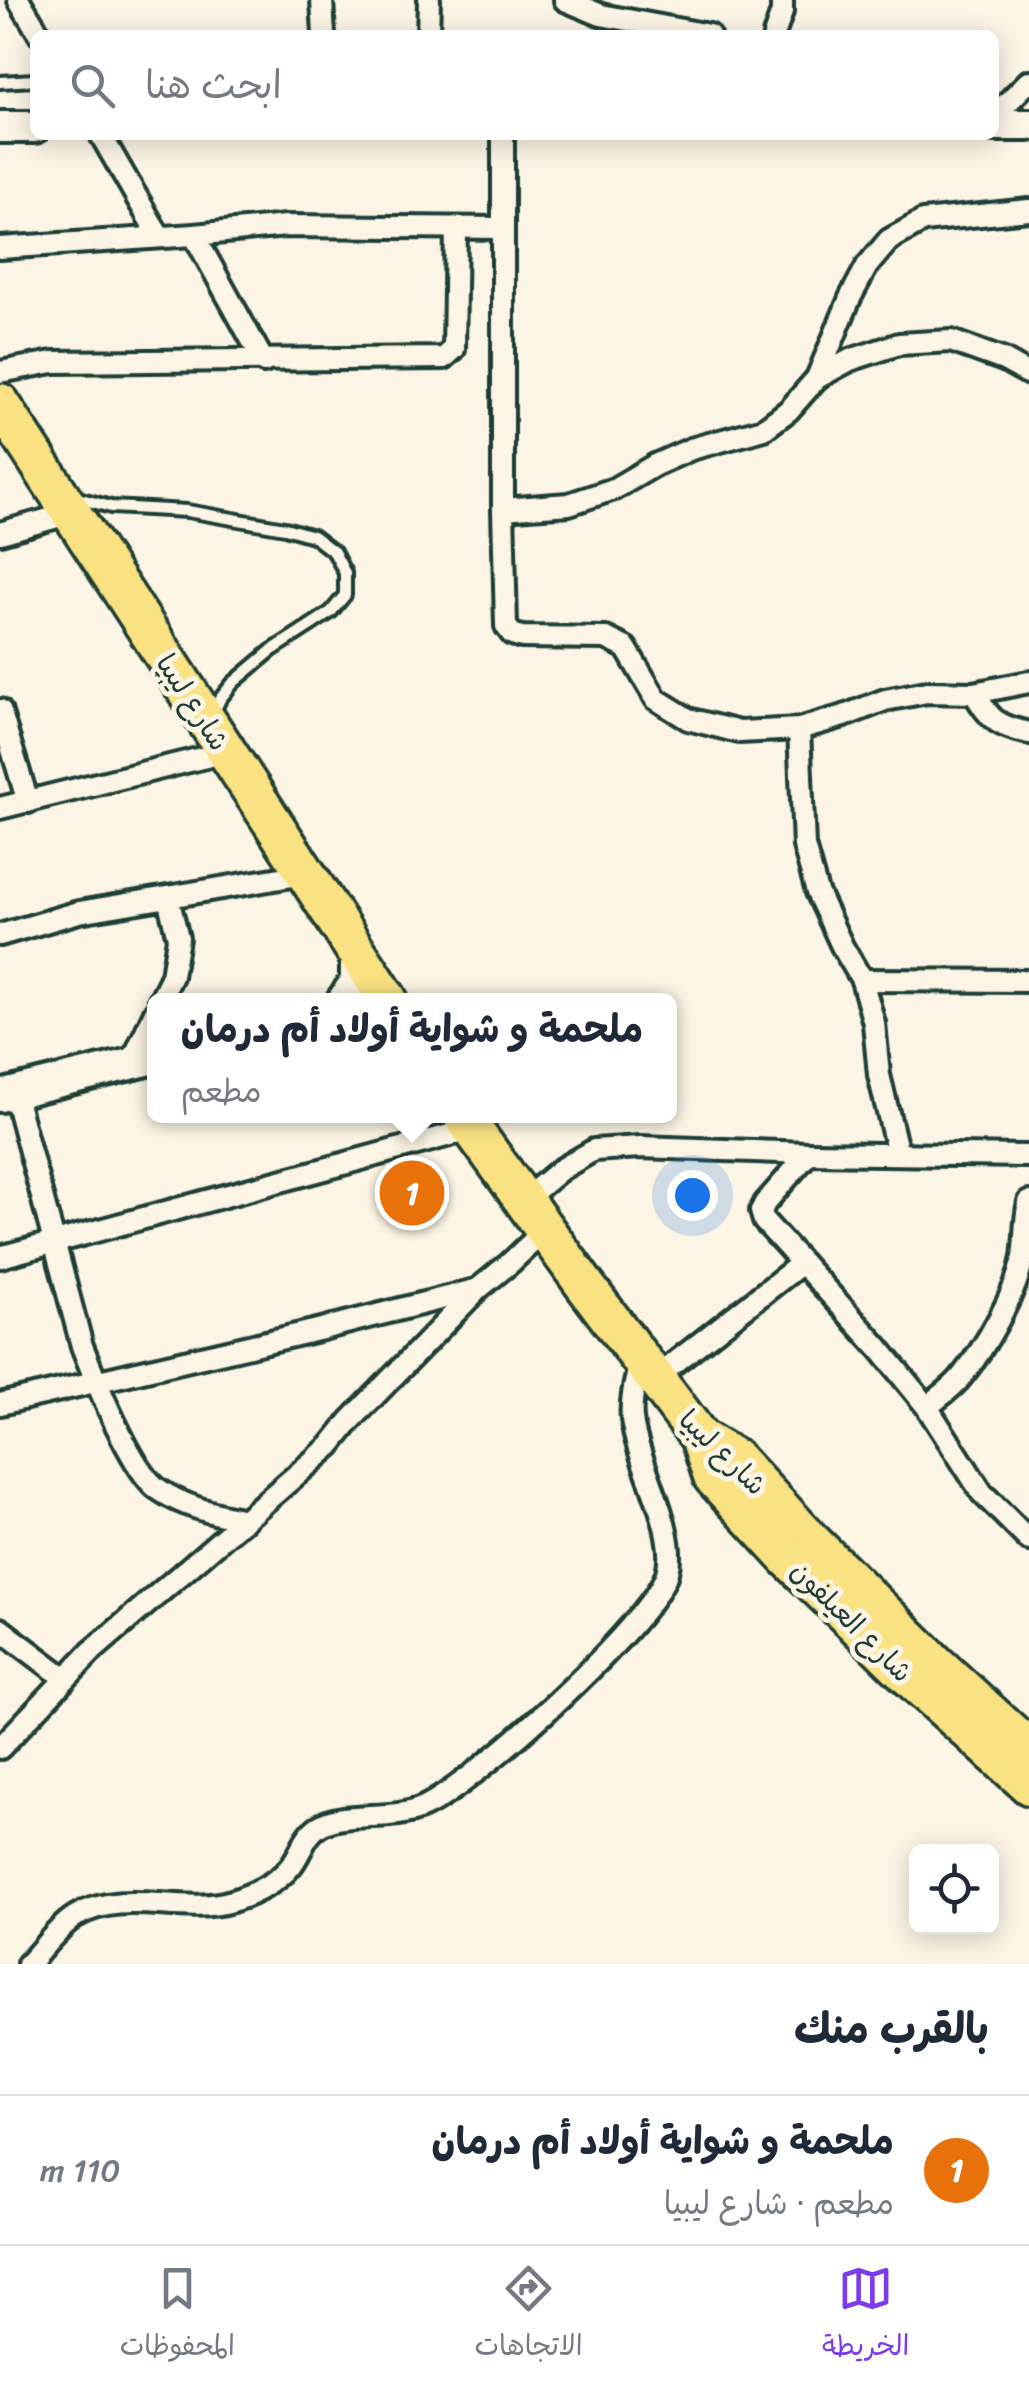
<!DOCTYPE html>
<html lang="ar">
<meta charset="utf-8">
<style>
:root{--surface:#fff;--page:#f2f2f3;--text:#1f2937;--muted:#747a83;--line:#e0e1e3;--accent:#7c3aed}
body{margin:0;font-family:Sriracha,"Playpen Sans Arabic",sans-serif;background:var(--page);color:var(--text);direction:rtl}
.controls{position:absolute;right:30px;bottom:30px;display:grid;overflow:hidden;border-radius:15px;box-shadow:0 5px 25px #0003}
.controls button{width:90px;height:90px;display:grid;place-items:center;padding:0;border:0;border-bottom:2px solid var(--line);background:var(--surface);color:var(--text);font:50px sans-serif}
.you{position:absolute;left:692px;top:1195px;width:35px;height:35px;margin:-25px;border:8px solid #fff;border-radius:50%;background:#1a73e8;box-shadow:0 0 0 15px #1a73e833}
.badge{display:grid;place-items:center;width:65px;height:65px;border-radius:50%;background:var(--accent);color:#fff;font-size:32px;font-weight:700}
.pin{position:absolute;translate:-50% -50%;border:5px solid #fff;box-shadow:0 2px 10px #0006}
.popup{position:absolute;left:147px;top:993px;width:530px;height:130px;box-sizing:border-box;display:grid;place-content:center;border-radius:15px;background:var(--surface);filter:drop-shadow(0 2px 8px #0005);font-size:32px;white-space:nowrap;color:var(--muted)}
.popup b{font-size:38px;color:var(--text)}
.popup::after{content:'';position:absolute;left:50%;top:100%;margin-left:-20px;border:20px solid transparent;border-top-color:var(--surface)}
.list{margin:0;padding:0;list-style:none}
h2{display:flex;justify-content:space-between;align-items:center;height:130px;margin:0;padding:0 40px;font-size:42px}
h2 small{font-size:32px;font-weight:400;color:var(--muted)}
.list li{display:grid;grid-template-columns:65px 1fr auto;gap:30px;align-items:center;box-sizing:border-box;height:150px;padding:0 40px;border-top:2px solid var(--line)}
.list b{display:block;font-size:38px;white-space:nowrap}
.list p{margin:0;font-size:32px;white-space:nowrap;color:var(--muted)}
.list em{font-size:32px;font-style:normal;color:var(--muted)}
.icon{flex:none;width:55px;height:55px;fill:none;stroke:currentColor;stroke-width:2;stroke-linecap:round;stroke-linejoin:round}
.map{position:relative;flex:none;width:1029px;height:1964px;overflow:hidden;direction:ltr}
.search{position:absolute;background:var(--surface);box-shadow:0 5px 25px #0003;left:30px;right:30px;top:30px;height:110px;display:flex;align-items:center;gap:25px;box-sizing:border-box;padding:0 35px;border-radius:15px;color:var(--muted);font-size:38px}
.sheet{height:280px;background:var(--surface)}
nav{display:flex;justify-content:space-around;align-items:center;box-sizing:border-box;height:140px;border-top:2px solid var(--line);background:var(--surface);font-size:28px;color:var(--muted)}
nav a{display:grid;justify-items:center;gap:5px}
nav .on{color:var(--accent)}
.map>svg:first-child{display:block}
</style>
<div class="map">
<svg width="1029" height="1964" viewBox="0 0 1029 1964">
<rect width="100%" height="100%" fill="#fcf5e5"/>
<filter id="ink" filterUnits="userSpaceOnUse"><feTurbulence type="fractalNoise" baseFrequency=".01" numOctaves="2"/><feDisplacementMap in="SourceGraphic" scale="20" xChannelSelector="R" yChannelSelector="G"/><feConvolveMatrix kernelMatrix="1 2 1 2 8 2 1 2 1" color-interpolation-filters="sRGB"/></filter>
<g filter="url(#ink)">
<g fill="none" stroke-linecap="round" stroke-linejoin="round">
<defs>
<g id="lane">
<path d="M0 82 35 80"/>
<path d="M74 497 111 507 187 511 285 528 313 536 334 552 345 573V595L331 612 271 651 233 683 220 699 212 716"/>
</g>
<g id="street">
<path d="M19 0 40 35"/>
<path d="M322 0 324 35"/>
<path d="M565 0 601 15 709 35"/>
<path d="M428 35 429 0"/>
<path d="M774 35 782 12V0"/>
<path d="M994 116 1029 81"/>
<path d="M101 135 159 236"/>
<path d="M503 135V509L506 626 512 634 522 637 606 638 626 648 656 699 688 719 739 732 799 729 844 716 885 700 927 692 974 693 1029 682"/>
<path d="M194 235 264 362"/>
<path d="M0 248 194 235 286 226 503 228"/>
<path d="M0 372 53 362 444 358 454 349 456 228"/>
<path d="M817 378 850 360 899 344 951 341 1004 360 1029 374"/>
<path d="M503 509 569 504 614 489 655 465 691 449 764 429 789 410 817 378 850 298 867 266 889 240 923 221 1029 210"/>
<path d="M0 533 71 513"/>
<path d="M974 693C991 720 996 726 1029 733"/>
<path d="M0 710 28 802"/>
<path d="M799 729 804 846 817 892 842 946 862 980 874 1023 879 1075 898 1154"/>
<path d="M0 808 226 752"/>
<path d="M0 935 79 912 304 874"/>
<path d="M862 980 1029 981"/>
<path d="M160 1000 172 976 178 938 168 898"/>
<path d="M131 1064 155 1012"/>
<path d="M14 1092 82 1346C95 1379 132 1471 158 1489 183 1507 216 1514 245 1520"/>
<path d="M809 1153 765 1203 761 1211 764 1221 879 1348 927 1407 982 1493 1029 1540"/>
<path d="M523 1201 560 1170 594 1150 640 1147 809 1153 1029 1156"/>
<path d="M0 1257 472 1129"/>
<path d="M654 1379 802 1263"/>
<path d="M0 1404 318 1330 475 1290"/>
<path d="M927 1407C939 1397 953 1388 962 1376 985 1348 1017 1292 1023 1257 1026 1238 1024 1223 1029 1202"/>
<path d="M0 1629 65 1678"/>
<path d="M0 1748 92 1651 330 1446 350 1421 478 1289 510 1263 545 1230"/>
<path d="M28 1964C43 1949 58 1927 76 1916 124 1888 181 1916 232 1901 252 1895 277 1883 290 1867 302 1853 304 1834 321 1825 348 1810 392 1822 424 1807 475 1783 652 1623 667 1573 679 1530 637 1464 632 1419 630 1399 636 1379 641 1360"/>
</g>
<g id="secondary">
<path d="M994 125H1029"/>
<path d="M0 127H35"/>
<path d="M343 1000 356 981V952"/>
<path d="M0 1096 155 1058"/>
</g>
<g id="highway">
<path d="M0 403 388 1000"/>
<path d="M463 1116 584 1284 700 1438 735 1459 809 1539 936 1664 1029 1749"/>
<path d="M700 1438 713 1477 790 1560 916 1683 1029 1785"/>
</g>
</defs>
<use href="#lane" stroke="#1f3d34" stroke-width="18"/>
<use href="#street" stroke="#1f3d34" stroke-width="28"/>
<use href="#secondary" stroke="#1f3d34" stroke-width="38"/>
<use href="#highway" stroke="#1f3d34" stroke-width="45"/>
<use href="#lane" stroke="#fcf5e5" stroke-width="10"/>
<use href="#street" stroke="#fcf5e5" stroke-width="20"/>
<use href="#secondary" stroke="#fcf5e5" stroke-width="30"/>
<use href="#highway" stroke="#fae181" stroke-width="38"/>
</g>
</g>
<g text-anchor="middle" stroke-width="10" stroke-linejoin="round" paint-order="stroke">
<g font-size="28" fill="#1f3d34" stroke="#fcf5e5">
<text transform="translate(193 702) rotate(57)" y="10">شارع ليبيا</text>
<text transform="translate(723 1452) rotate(44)" y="10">شارع ليبيا</text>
<text transform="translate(852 1621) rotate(45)" y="10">شارع العيلفون</text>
</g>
</g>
</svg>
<div class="controls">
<button><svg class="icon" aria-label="locate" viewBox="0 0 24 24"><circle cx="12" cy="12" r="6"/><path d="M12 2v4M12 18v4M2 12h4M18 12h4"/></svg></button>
</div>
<div class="you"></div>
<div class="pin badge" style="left:412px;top:1193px;background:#e8710a">1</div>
<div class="popup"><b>ملحمة و شواية أولاد أم درمان</b>مطعم</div>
<div class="search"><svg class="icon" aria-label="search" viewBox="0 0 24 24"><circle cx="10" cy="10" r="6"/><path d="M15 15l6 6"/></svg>ابحث هنا</div>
</div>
<section class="sheet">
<h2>بالقرب منك<small></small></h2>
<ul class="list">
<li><span class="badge" style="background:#e8710a">1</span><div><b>ملحمة و شواية أولاد أم درمان</b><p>مطعم · شارع ليبيا</p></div><em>110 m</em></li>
</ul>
</section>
<nav>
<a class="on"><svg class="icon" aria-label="map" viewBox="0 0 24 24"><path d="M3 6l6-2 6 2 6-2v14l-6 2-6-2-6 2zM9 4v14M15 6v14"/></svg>الخريطة</a>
<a><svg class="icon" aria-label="directions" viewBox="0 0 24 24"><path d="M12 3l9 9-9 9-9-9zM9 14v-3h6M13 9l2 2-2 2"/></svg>الاتجاهات</a>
<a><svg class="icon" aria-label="saved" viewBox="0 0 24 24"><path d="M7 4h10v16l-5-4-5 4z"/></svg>المحفوظات</a>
</nav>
